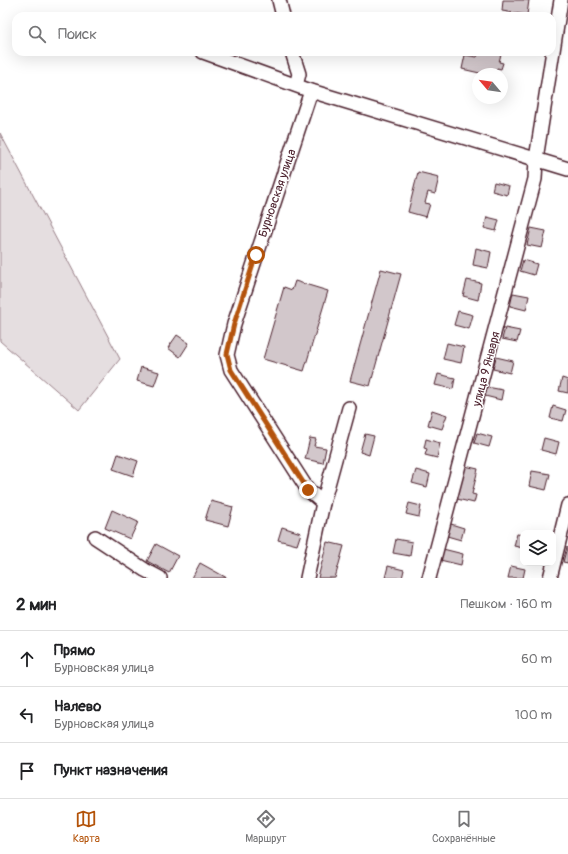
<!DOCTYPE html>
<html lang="ru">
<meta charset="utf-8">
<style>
:root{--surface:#fff;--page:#f6f6f6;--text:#202124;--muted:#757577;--line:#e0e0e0;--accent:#b45309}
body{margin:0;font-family:Pangolin,sans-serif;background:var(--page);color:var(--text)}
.controls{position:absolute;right:12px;bottom:12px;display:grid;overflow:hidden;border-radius:8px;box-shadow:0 4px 16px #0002}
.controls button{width:36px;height:36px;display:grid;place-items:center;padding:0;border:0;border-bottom:1px solid var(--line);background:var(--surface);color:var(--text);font:20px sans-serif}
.compass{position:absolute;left:472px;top:68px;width:36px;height:36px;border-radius:50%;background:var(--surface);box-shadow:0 4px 16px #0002;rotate:299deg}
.stop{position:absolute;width:12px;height:12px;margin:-9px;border:3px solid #b45309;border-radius:50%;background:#fff}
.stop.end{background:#b45309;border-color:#fff;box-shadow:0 1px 4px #0008}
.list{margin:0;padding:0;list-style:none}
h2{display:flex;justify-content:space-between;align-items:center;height:52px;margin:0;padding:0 16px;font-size:17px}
h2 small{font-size:13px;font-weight:400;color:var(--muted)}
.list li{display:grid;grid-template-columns:26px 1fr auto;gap:12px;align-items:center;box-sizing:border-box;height:56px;padding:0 16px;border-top:1px solid var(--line)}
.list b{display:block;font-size:15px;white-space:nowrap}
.list p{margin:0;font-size:13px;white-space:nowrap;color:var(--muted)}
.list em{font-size:13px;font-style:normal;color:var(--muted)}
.icon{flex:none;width:22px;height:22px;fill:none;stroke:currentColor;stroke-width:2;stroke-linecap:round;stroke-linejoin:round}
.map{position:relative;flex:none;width:568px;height:578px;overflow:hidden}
.search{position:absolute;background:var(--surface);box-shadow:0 4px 16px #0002;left:12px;right:12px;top:12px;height:44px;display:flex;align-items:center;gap:10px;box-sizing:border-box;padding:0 14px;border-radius:12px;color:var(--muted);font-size:15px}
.sheet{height:220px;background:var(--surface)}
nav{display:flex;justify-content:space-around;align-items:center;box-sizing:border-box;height:56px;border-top:1px solid var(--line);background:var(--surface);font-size:11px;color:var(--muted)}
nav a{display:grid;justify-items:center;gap:2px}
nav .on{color:var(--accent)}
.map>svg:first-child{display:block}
</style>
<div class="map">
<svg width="568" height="578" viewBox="0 0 568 578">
<rect width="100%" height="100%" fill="#fff"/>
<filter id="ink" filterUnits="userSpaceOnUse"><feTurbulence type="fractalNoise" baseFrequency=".025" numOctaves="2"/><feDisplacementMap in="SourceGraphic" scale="8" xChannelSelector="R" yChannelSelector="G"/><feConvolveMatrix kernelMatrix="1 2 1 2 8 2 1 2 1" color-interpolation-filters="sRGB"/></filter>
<g filter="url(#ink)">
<path fill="#e5dee0" stroke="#987e86" d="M0 133 120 359 79 410 0 341Z"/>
<g fill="#d2c7cb" stroke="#4a1f2b">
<path d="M503 0H529L527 15 502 11Z"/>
<path d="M479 52H491L501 54 499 62 503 63 501 69 497 68 495 74H484L462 69 465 55 477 57Z"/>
<path d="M418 172 439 177 435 194 428 192 425 203 430 204 426 217 408 212Z"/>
<path d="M494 182 509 186 507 195 492 191Z"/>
<path d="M487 217 499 220 496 231 484 228Z"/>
<path d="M531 228 546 231 542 248 527 245Z"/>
<path d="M476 248 491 252 488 268 473 265Z"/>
<path d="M523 260 537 264 534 275 520 271Z"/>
<path d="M381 269 401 274 370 386 350 381Z"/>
<path d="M467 280 481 283 478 300 463 296Z"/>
<path d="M295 281 328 291 304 371 263 359 284 287 292 290Z"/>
<path d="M513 293 529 296 526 310 510 306Z"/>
<path d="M458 311 473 315 469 329 454 325Z"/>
<path d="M505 328 520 331 517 342 502 339Z"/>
<path d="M177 335 189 343 180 357 168 348Z"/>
<path d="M447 343 464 347 461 363 443 359Z"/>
<path d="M496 357 513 361 510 373 493 369Z"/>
<path d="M141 367 159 372 154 386 137 381Z"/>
<path d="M438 374 455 378 453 389 435 385Z"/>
<path d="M562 378 568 380V393L559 391Z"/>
<path d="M487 387 503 390 501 400 485 396Z"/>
<path d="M553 406 566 410 563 421 550 418Z"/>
<path d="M432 410 447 415 442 429 428 425Z"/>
<path d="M477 433 492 437 489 447 474 443Z"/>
<path d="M365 434 374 436 369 455 360 452Z"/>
<path d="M310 438 316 439 314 446 326 448 323 463 305 459Z"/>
<path d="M544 438 559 442 556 454 541 450Z"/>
<path d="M426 439 440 443 437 458 425 455 427 449 424 448Z"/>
<path d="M118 454 138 461 133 476 113 469Z"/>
<path d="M465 466 478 469 472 494 476 495 474 503 457 499Z"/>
<path d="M416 470 430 474 427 487 412 483Z"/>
<path d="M532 471 550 474 546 490 529 486Z"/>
<path d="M211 501 233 507 228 526 205 520Z"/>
<path d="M409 503 421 506 419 517 406 514Z"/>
<path d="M112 510 138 522 130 539 105 528Z"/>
<path d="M451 524 464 528 461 540 447 536Z"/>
<path d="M282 527 301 533 297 545 278 540Z"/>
<path d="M517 534 523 535V548L514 546Z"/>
<path d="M396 539 412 542 410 556 393 553Z"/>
<path d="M327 542 344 546 335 578H318Z"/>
<path d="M156 544 178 556 169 573 147 561Z"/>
<path d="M567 547 568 548V563L563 562Z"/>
<path d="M443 549 463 554 461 565 440 560Z"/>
<path d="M200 563 227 578H192Z"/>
<path d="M388 566 404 570 402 578H385Z"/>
<path d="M511 566 525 569 523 578H508Z"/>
</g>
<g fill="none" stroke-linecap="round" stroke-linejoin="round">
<defs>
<g id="minor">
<path d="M279 0 283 16"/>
<path d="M203 52 311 91 568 169"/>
<path d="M292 52 299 74 296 85"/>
<path d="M311 91 234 324 227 355 231 370 308 490 323 503"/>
<path d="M95 537 145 570 160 578"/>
<path d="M307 578 323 503 349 408"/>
<path d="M429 578 535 179 536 159 561 0"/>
<path d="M550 578 568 505"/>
</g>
</defs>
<use href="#minor" stroke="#4a1f2b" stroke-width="16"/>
<use href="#minor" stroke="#fff" stroke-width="13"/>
</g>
</g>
<g fill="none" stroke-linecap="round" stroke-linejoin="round" filter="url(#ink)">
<path stroke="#b45309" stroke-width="5" d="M256 255 234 324 227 354 231 370 308 490"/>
</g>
<g text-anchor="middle" stroke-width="3" stroke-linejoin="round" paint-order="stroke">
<g font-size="12" fill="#4a1f2b" stroke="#fff">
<text transform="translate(277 193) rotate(-71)" y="4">Бурновская улица</text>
<text transform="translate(486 369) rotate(-75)" y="4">улица 9 Января</text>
</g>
</g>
</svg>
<div class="controls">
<button><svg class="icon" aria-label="layers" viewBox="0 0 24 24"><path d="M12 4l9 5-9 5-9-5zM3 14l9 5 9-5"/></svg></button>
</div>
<svg class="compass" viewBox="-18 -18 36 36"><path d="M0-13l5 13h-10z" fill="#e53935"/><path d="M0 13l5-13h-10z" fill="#757577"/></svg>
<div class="stop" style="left:256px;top:255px"></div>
<div class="stop end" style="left:308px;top:490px"></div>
<div class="search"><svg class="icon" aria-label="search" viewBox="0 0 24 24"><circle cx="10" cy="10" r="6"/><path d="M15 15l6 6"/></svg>Поиск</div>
</div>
<section class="sheet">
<h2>2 мин<small>Пешком · 160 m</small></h2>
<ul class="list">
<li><svg class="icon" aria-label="ahead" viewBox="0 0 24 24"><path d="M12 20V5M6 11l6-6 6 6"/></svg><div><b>Прямо</b><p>Бурновская улица</p></div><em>60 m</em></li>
<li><svg class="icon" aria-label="left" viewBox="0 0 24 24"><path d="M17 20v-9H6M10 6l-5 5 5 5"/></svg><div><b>Налево</b><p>Бурновская улица</p></div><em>100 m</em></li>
<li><svg class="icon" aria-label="arrive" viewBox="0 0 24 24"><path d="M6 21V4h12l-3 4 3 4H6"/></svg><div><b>Пункт назначения</b></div></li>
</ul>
</section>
<nav>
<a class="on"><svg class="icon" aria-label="map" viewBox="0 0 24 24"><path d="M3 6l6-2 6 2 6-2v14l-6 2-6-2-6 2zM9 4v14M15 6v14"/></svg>Карта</a>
<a><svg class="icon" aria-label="directions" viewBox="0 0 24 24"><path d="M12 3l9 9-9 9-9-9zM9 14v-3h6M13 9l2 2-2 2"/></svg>Маршрут</a>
<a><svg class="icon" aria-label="saved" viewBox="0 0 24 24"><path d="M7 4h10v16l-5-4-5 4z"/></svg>Сохранённые</a>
</nav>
